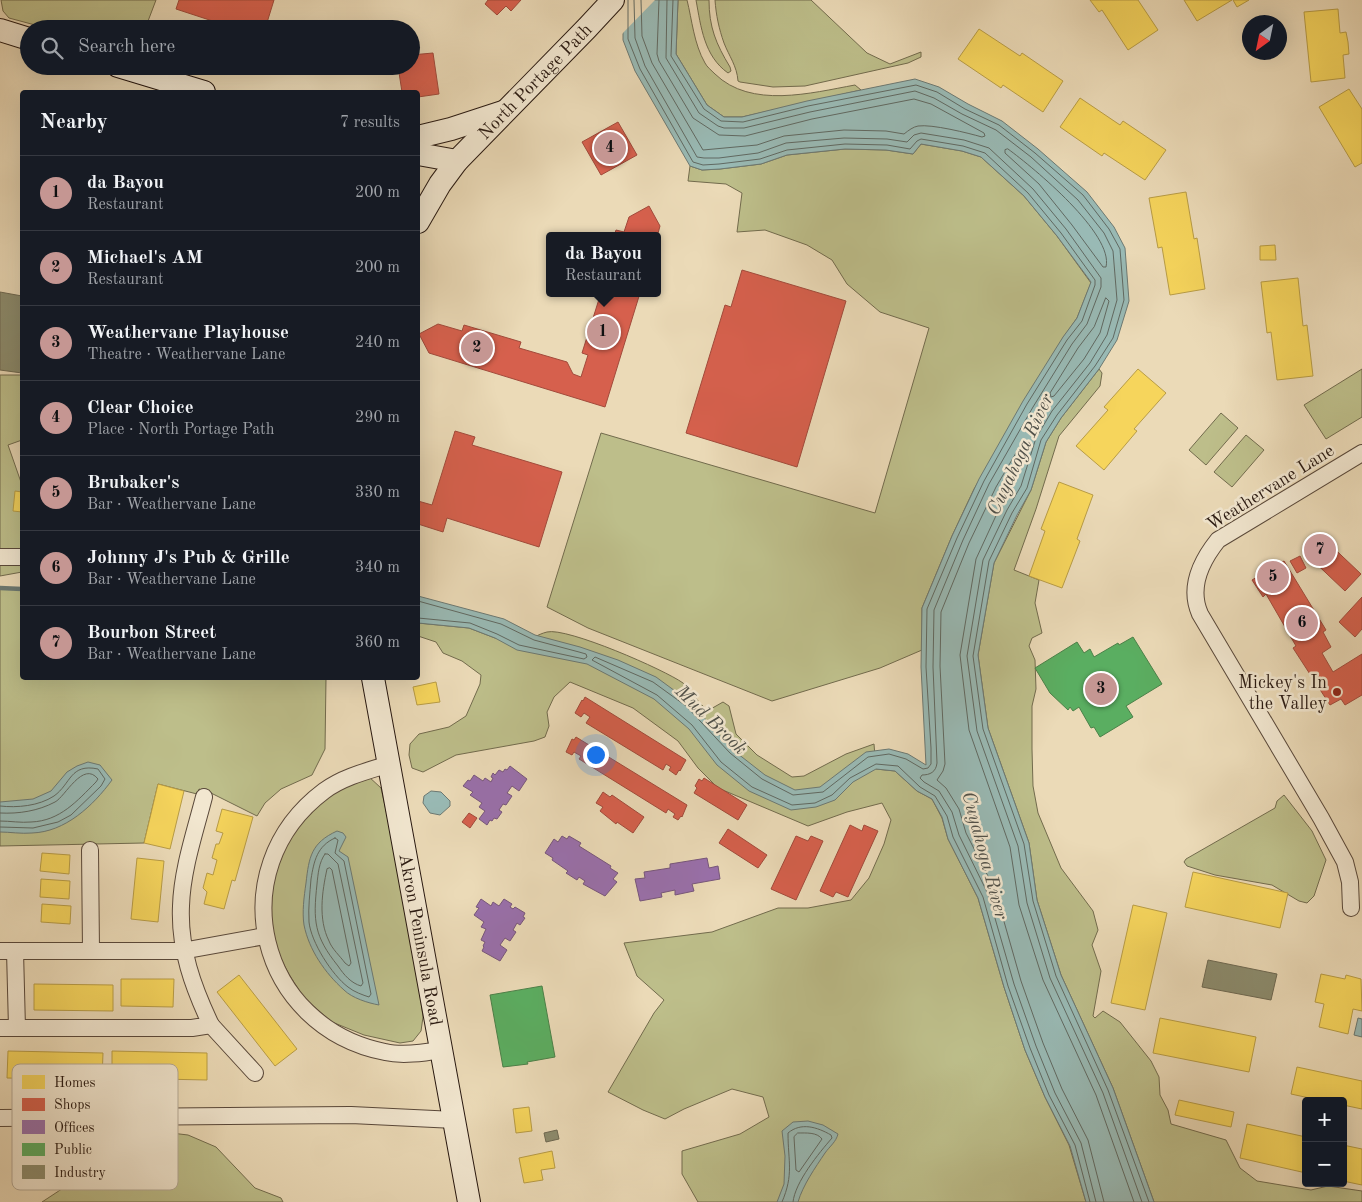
<!DOCTYPE html>
<meta charset="utf-8">
<style>
:root{--surface:#171b24;--page:#20242c;--text:#f1f3f6;--muted:#9ea1a6;--line:#363941;--accent:#c59692}
body{margin:0;font-family:"Old Standard TT",serif;background:var(--page);color:var(--text)}
.controls{position:absolute;right:15px;bottom:15px;display:grid;overflow:hidden;border-radius:5px;box-shadow:0 5px 20px #0002}
.controls button{width:45px;height:45px;display:grid;place-items:center;padding:0;border:0;border-bottom:1px solid var(--line);background:var(--surface);color:var(--text);font:25px sans-serif}
.compass{position:absolute;left:1242px;top:15px;width:45px;height:45px;border-radius:50%;background:var(--surface);box-shadow:0 5px 20px #0002;rotate:213deg}
.you{position:absolute;left:595px;top:754px;width:18px;height:18px;margin:-12px;border:4px solid #fff;border-radius:50%;background:#1a73e8;box-shadow:0 0 0 8px #1a73e833}
.badge{display:grid;place-items:center;width:32px;height:32px;border-radius:50%;background:var(--accent);color:#111;font-size:16px;font-weight:700}
.pin{position:absolute;translate:-50% -50%;border:2px solid #fff;box-shadow:0 1px 5px #0006}
.popup{position:absolute;left:546px;top:232px;width:115px;height:65px;box-sizing:border-box;display:grid;place-content:center;border-radius:5px;background:var(--surface);filter:drop-shadow(0 1px 4px #0005);font-size:16px;white-space:nowrap;color:var(--muted)}
.popup b{font-size:19px;color:var(--text)}
.popup::after{content:'';position:absolute;left:50%;top:100%;margin-left:-10px;border:10px solid transparent;border-top-color:var(--surface)}
.list{margin:0;padding:0;list-style:none}
h2{display:flex;justify-content:space-between;align-items:center;height:65px;margin:0;padding:0 20px;font-size:21px}
h2 small{font-size:16px;font-weight:400;color:var(--muted)}
.list li{display:grid;grid-template-columns:32px 1fr auto;gap:15px;align-items:center;box-sizing:border-box;height:75px;padding:0 20px;border-top:1px solid var(--line)}
.list b{display:block;font-size:19px;white-space:nowrap}
.list p{margin:0;font-size:16px;white-space:nowrap;color:var(--muted)}
.list em{font-size:16px;font-style:normal;color:var(--muted)}
.icon{flex:none;width:28px;height:28px;fill:none;stroke:currentColor;stroke-width:2;stroke-linecap:round;stroke-linejoin:round}
.map{position:relative;flex:none;width:1362px;height:1202px;overflow:hidden}
.search{position:absolute;background:var(--surface);box-shadow:0 5px 20px #0002;left:20px;top:20px;width:400px;height:55px;display:flex;align-items:center;gap:12px;box-sizing:border-box;padding:0 18px;border-radius:28px;color:var(--muted);font-size:19px}
.panel{position:absolute;background:var(--surface);box-shadow:0 5px 20px #0002;left:20px;top:90px;width:400px;height:590px;border-radius:5px}
.map>svg:first-child{display:block}
</style>
<div class="map">
<svg width="1362" height="1202" viewBox="0 0 1362 1202">
<rect width="100%" height="100%" fill="#ebdab7"/>
<filter id="stains"><feTurbulence type="fractalNoise" baseFrequency=".004" numOctaves="4"/><feColorMatrix values="0 0 0 0 .2 0 0 0 0 .09 0 0 0 0 .02 0 0 0 .5 -.17"/></filter>
<radialGradient id="worn" r=".72"><stop offset=".6" stop-color="#630" stop-opacity="0"/><stop offset="1" stop-color="#630" stop-opacity=".3"/></radialGradient>
<g fill="#bdbe8a" stroke="#726b4d">
<path d="M1 0H156L145 29H50L9 18 3 11Z"/>
<path d="M678 0H687C692 20 694 44 705 63 707 67 711 70 715 74 751 109 811 93 855 85L861 90 742 117H724L707 105 676 54Z"/>
<path d="M696 0H709C709 27 716 44 730 67L731 71 728 73C704 56 701 27 696 0Z"/>
<path d="M715 0H811L867 53 890 64 921 52V57L908 63 805 86 773 87 740 82 738 81C737 66 729 56 724 43 719 29 716 15 715 0Z"/>
<path d="M921 144 962 151 981 157 1024 196 1057 236 1091 283 1077 318 1063 338 974 489 952 536 922 608V650L880 668 772 701 588 628 547 607 601 433 875 513 929 328 880 312 847 284 832 260 807 245 765 230 737 232 742 193 726 184 688 181 690 166 702 170 720 169 761 164 787 155 845 149 886 150 913 154Z"/>
<path d="M1099 369 1102 373 1100 386 1059 436 1036 509 1014 570 1039 580 1035 603 1042 633 1032 638 1029 646 1035 660 1036 689 1032 706V749L1033 786 1038 813 1061 868 1093 911 1098 930 1092 945 1101 971 1093 1016 1095 1018 1103 1011 1120 1022 1151 1061 1159 1077 1160 1095 1168 1110 1171 1124 1226 1140 1240 1168 1257 1181 1311 1190 1328 1186 1362 1191V1202H1154L1113 1088 1061 975 1037 900 1029 843 988 728 978 655 994 563 1031 490 1046 442 1061 418Z"/>
<path d="M1362 369V417L1326 439 1304 405Z"/>
<path d="M0 375H22V440L8 445 22 485V572L0 576Z"/>
<path d="M1221 413 1238 428 1206 465 1189 450Z"/>
<path d="M1246 435 1264 450 1232 487 1214 472Z"/>
<path d="M0 588 22 589V678H326L325 749 312 775 281 789 265 803 257 816 211 793 199 789 197 794 158 784 144 843 0 846Z"/>
<path d="M418 623 469 628 495 638 520 645C528 641 538 634 547 632 567 627 665 670 683 683 694 691 697 705 709 710L723 702 729 706 736 734 757 755 792 777 804 776 846 754 874 744 876 769 895 771 917 791 932 799 942 818 948 839 978 898 1004 987 1025 1050 1045 1097 1069 1145 1086 1202H698L682 1174V1151L740 1134 769 1117 763 1097 732 1089 684 1109 665 1119 643 1110 608 1092 654 1013 664 1000 637 976 624 943 712 932 778 908H808L851 900 869 878 884 844 891 820 882 803 847 812 808 826 718 788 698 768 678 741 633 708 570 682 554 697 547 712 549 726 545 737 534 741 456 755 423 772 412 768 409 755 410 744 419 734 449 727 466 716 480 684 481 675 462 661 443 653 436 642 418 636Z"/>
<path d="M368 776 381 788 409 913 423 1017 421 1031 413 1041 400 1043 364 1035 332 1022 304 998 290 976 277 952 269 910 271 881 285 841 325 794Z"/>
<path d="M1284 795 1312 831 1326 860 1314 896 1307 903 1299 901 1272 885 1215 875 1187 866 1184 862 1186 859 1275 808 1277 801Z"/>
<path d="M163 1132 188 1135 216 1147 255 1188 281 1198 283 1202H42L80 1177 103 1166 141 1140Z"/>
</g>
<g fill="#99bab5" stroke="#6c7973">
<path d="M623 0H678L676 54 707 105 724 117H742L807 101 915 79 939 87 968 104 1002 121 1038 149 1087 192 1114 227 1125 248 1129 301 1117 340 1099 369 1061 418 1046 442 1031 490 1017 515 994 563 978 655 988 728 1029 843 1037 900 1061 975 1113 1088 1154 1202H1086L1070 1146 1045 1097 1025 1050 1004 987 978 898 948 839 942 817 932 799 917 791 895 771 876 769 853 782 835 800 816 807 791 810 749 791 717 765 689 729 654 699 587 664 517 650 495 638 469 628 418 623V596L504 619 535 635 580 647 618 660 656 677 690 702 733 750 765 775 795 790 820 787 866 752 889 749 908 754 926 765 921 667 922 608 952 536 979 479 1023 401 1063 337 1077 318 1091 282 1057 236 1024 196 981 157 962 151 921 144 913 154 886 150 845 149 787 155 761 164 720 169 702 170 690 166 635 71 623 40Z"/>
<path d="M88 762 100 765 112 780C93 806 65 832 32 833 21 834 10 832 0 832V802L33 799 51 791 67 772 77 766Z"/>
<path d="M431 791 441 792 450 801V806L440 815 430 813 423 803 424 796Z"/>
<path d="M337 831 343 833 346 837 339 851 348 857 379 1005C368 1003 352 998 344 990 325 973 309 950 304 925 302 912 304 897 306 883 309 857 311 843 337 831Z"/>
<path d="M1358 1018 1362 1019V1037L1354 1035Z"/>
<path d="M808 1121 823 1125 838 1134C836 1142 830 1146 825 1153 815 1168 803 1185 798 1202H777L784 1184 785 1156 782 1131 793 1122Z"/>
</g>
<path fill="#ebdab7" d="M620 0H655L621 35Z"/>
<g fill="#f6d55c" stroke="#b89c45">
<path d="M1090 0H1138L1158 30 1128 50 1102 10 1099 12Z"/>
<path d="M1184 0H1232L1197 21Z"/>
<path d="M1233 0H1249L1237 7Z"/>
<path d="M1338 9 1340 33 1346 32 1348 42 1349 54 1343 55 1345 78 1311 82 1304 12Z"/>
<path d="M979 29 1020 56 1022 53 1063 81 1043 112 1003 85 1001 88 958 59Z"/>
<path d="M1349 89 1362 109V163L1355 167 1319 107Z"/>
<path d="M1080 98 1120 125 1123 121 1166 150 1145 180 1104 153 1102 156 1060 127Z"/>
<path d="M1186 192 1194 239 1197 238 1205 289 1170 295 1162 247 1158 248 1149 198Z"/>
<path d="M1275 245 1276 260H1260V246Z"/>
<path d="M1298 278 1303 326 1307 325 1313 376 1277 380 1271 332 1267 333 1261 282Z"/>
<path d="M1138 369 1166 393 1134 429 1137 431 1104 470 1076 446 1108 410 1104 407Z"/>
<path d="M1059 482 1093 495 1077 539 1080 541 1062 588 1029 576 1045 531 1041 529Z"/>
<path d="M15 491 22 492V512L13 511Z"/>
<path d="M436 682 440 702 417 705 413 687Z"/>
<path d="M158 784 184 791 170 849 144 843Z"/>
<path d="M222 809 253 817 235 881 232 880 224 909 204 904 207 892 203 888 207 873 213 875 217 860 212 858 216 844H219L223 833 216 831Z"/>
<path d="M42 853 70 855 69 874 40 871Z"/>
<path d="M137 858 164 861 158 922 131 919Z"/>
<path d="M1193 872 1288 893 1280 928 1185 907Z"/>
<path d="M41 879 70 881 69 899 40 897Z"/>
<path d="M42 904 71 906 70 924 41 922Z"/>
<path d="M1133 905 1167 913 1145 1010 1111 1003Z"/>
<path d="M1321 974 1345 979 1346 975 1361 979 1362 1011 1353 1009 1348 1034 1319 1027 1324 1004 1315 1002Z"/>
<path d="M239 975 297 1049 275 1066 217 992Z"/>
<path d="M121 979H174L173 1007 121 1006Z"/>
<path d="M34 984 113 985V1011L34 1010Z"/>
<path d="M1160 1018 1256 1037 1249 1072 1153 1053Z"/>
<path d="M8 1051 103 1053 102 1080 7 1078Z"/>
<path d="M112 1051 207 1053V1080L112 1078Z"/>
<path d="M1297 1067 1362 1081V1109L1343 1105V1101H1323L1291 1094Z"/>
<path d="M1179 1100 1234 1112 1231 1127 1175 1115Z"/>
<path d="M529 1107 532 1131 516 1133 513 1109Z"/>
<path d="M1247 1124 1306 1137V1173L1240 1158Z"/>
<path d="M1343 1145 1362 1149V1185L1343 1181Z"/>
<path d="M552 1151 555 1168 541 1170 543 1180 524 1183 519 1158Z"/>
</g>
<g fill="#d6604d" stroke="#a24a3b">
<path d="M179 0H274L265 29H237L176 9Z"/>
<path d="M488 0H521L511 11 506 6 497 15 485 4Z"/>
<path d="M433 53 439 94 418 97V92H402L398 66H411V55Z"/>
<path d="M618 122 637 155 601 175 582 142Z"/>
<path d="M649 206 660 226 657 237 614 236 616 230 624 232 629 217Z"/>
<path d="M742 270 846 301 797 467 686 433 725 305 731 307Z"/>
<path d="M606 293H640L605 407 429 353 419 334 438 324 462 331 464 325 521 342 519 348 567 362 573 374 581 377 588 355 582 353 600 296 605 298Z"/>
<path d="M455 431 475 437 472 445 562 472 539 547 447 518 443 532 418 524V501L432 505Z"/>
<path d="M1323 538 1361 574 1345 591 1307 555Z"/>
<path d="M1300 556 1306 568 1297 573 1290 561Z"/>
<path d="M1284 561 1326 630 1323 632 1331 647 1322 653 1333 672 1362 654V695L1345 705 1341 699 1330 705 1293 648 1296 646 1266 594 1263 597 1252 580Z"/>
<path d="M1362 597V629L1355 637 1339 622Z"/>
<path d="M585 697 686 760 680 771 679 770 676 775 669 770 671 767 666 764 663 770 586 723 590 717 584 713 581 717 575 713 582 700 583 701Z"/>
<path d="M576 737 687 805 682 817 681 816 678 820 673 817 675 814 668 809 666 813 579 759 581 756 574 752 572 755 566 752 572 739 574 740Z"/>
<path d="M704 778 747 805 738 820 694 793 697 788 695 786 699 779 702 781Z"/>
<path d="M603 792 610 797 612 795 644 817 633 833 617 822 616 824 600 811 603 807 596 803Z"/>
<path d="M469 813 477 818 470 828 462 822Z"/>
<path d="M850 825 862 831 864 825 878 831 848 897 836 892 833 897 820 891Z"/>
<path d="M728 829 767 855 758 868 719 843Z"/>
<path d="M796 836 808 841 811 836 823 841 796 900 771 889Z"/>
</g>
<g fill="#9970ab" stroke="#77567c">
<path d="M510 766 527 779 519 791 512 786 507 793 512 796 506 805 503 804 499 810 502 812 497 819 494 818 492 821 490 820 487 825 479 819 485 811 479 807 482 803 470 795 473 792 463 786 468 780 470 781 474 775 483 781 485 778 491 782 493 778 491 777 493 773 495 775 499 770 503 772 505 769 507 770Z"/>
<path d="M562 836 567 839 569 836 581 843 579 846 611 866 610 868 618 873 613 879 617 882 605 896 583 884 585 881 579 877 577 880 566 873 568 871 552 860 553 858 545 853 554 839 558 842Z"/>
<path d="M707 858 709 868 718 866 720 879 692 884 694 891 675 895V890L661 893 662 897 640 901 635 879 645 878 644 872 670 868V864Z"/>
<path d="M481 899 491 906 493 902 499 906 504 899 512 904 510 907 513 909 515 907 525 913 523 917 525 918 520 925 517 923 513 930 516 932 510 941 505 938 500 945 507 950 500 961 482 951 484 947 483 946 485 942 481 940 486 929 481 927 484 922 474 915 479 908 476 907Z"/>
</g>
<g fill="#5aae61" stroke="#4b8149">
<path d="M1133 637 1162 684 1126 706 1133 717 1100 737 1094 727 1091 728 1079 707 1073 711 1070 707 1068 710 1050 693 1035 668 1077 642 1084 653 1090 649 1094 657 1118 643 1119 645Z"/>
<path d="M542 986 555 1057 527 1062 528 1064 503 1067 490 995Z"/>
</g>
<g fill="#8c8c6e" stroke="#6e6952">
<path d="M0 292 22 296V373L0 370Z"/>
<path d="M1208 960 1277 974 1271 1000 1202 987Z"/>
<path d="M557 1130 559 1139 546 1142 544 1133Z"/>
</g>
<g fill="none" stroke-linecap="round" stroke-linejoin="round">
<g stroke="#606962" stroke-width="1">
<path d="M628 0V39L640 69 693 162 703 165 719 164 760 159 787 150 845 144 887 145 910 149 917 141 921 139 963 146 985 153 1028 193 1061 233 1095 280V285L1082 321 1067 340 1027 404 984 481 957 538 927 609 926 667 931 748V764L928 768 923 769 906 759 889 754 868 757 823 792 793 795 762 779 730 753 686 706 653 682 595 657 592 660 657 695 692 725 721 762 752 787 792 805 815 803 832 795 850 778 876 764 898 766 920 787 935 796 947 816 953 837 983 897 1008 986 1030 1048 1049 1095 1075 1145 1090 1202"/>
<path d="M634 0 635 38 645 66 697 157 704 158H719L758 153 786 143 844 138 887 139 907 142 914 135 921 133 964 140 989 148 1033 189 1066 229 1101 278V287L1087 324 1072 344 1033 407 989 484 963 540 934 610 933 667 937 763C936 772 930 775 922 775L920 778 924 782 939 791 952 812 959 835 988 894 1014 984 1036 1046 1055 1093 1081 1143 1096 1202"/>
<path d="M641 0 642 36 652 63 703 150 757 145 784 136 844 130 886 131 904 134C909 130 913 127 918 126 932 124 968 133 982 137L985 136 984 133 931 104 914 99 812 119 745 136 719 135 693 118 659 61 657 54 659 0"/>
<path d="M667 0 666 58 699 113 718 126 724 128H744L810 112 915 91 934 98 962 114 996 130 1031 157 1078 200 1104 233 1113 251 1117 300 1107 335 1090 363 1052 411 1036 438 1021 486 1007 510 983 560 967 656 977 731 1018 846 1027 903 1050 978 1103 1093 1142 1202"/>
<path d="M673 0 671 56 704 109 721 121 743 122 808 106 916 85 937 92 965 109 999 125 1035 153 1083 195 1109 229 1120 249 1124 300 1113 338 1095 366 1057 415 1041 440 1027 488 1012 513 989 561 973 656 983 729 1024 844 1033 901 1056 976 1108 1090 1149 1202"/>
<path d="M1008 149C1034 168 1114 234 1106 267H1103L1072 225 1039 184 1005 153V150Z"/>
<path d="M1106 298 1109 301 1100 333 1084 359 1054 396 1051 397 1050 393 1078 348 1094 327Z"/>
<path d="M418 601 501 624 534 640 579 652 586 654 587 657 584 659 519 645 497 634 470 623 418 618"/>
<path d="M0 806C17 808 39 806 54 796 71 784 70 763 98 769L105 779 101 786 71 815 58 822 33 828 0 827"/>
<path d="M0 813C19 814 38 811 55 802 65 797 83 760 98 779L96 782C77 801 60 821 31 822 21 823 10 821 0 821"/>
<path d="M335 838 338 840 335 853 344 861 371 994 369 997C363 995 354 992 348 987 332 975 311 942 309 922 308 907 310 893 311 879 314 861 317 846 335 838Z"/>
<path d="M325 854H328L338 864 363 983 361 986C351 983 344 975 338 966 314 936 313 921 317 884 318 874 319 862 325 854Z"/>
<path d="M330 868 332 870 351 963 349 966 345 963C340 956 332 949 329 941 318 919 322 892 327 869Z"/>
<path d="M798 1133C806 1133 817 1132 822 1139L799 1172 796 1170 794 1137Z"/>
<path d="M782 1202C794 1174 788 1162 788 1133 801 1122 817 1127 831 1135L832 1138C819 1153 795 1182 793 1202"/>
<path d="M1104 1202 1088 1140 1062 1089 1043 1043 1021 981 995 890 966 833 959 809 946 788 937 780 943 771 945 764 940 666 941 612 969 543 996 487 1023 441 1026 444 1014 483 1000 507 976 559 960 655 969 730 1010 847 1019 905 1043 980 1096 1095 1134 1202"/>
</g>
<path stroke="#6c7973" stroke-width="4.5" d="M0 588 22 589"/>
<defs>
<g id="street">
<path d="M0 557H22"/>
<path d="M390 764C367 771 343 777 324 791 219 870 258 1027 385 1052 402 1056 423 1053 441 1050"/>
<path d="M90 850 91 951"/>
<path d="M1351 908 1350 882 1345 862 1321 818 1200 614C1188 587 1202 560 1218 540L1362 453"/>
<path d="M0 951H182L265 936"/>
<path d="M15 951 17 1028"/>
<path d="M211 1025 255 1073"/>
<path d="M0 1028H192L211 1025C193 987 179 949 181 906 182 870 195 832 204 797"/>
<path d="M0 1118 351 1115 455 1120"/>
</g>
<g id="secondary">
<path d="M0 30 29 39"/>
<path d="M118 66 204 92"/>
<path d="M418 137 451 129 503 112"/>
<path d="M418 154 457 161"/>
<path id="s1" d="M418 222 440 184 457 161 587 28 613 0"/>
<path id="s2" d="M373 678 469 1202"/>
</g>
</defs>
<use href="#street" stroke="#59483a" stroke-width="18"/>
<use href="#secondary" stroke="#281810" stroke-width="24"/>
<use href="#street" stroke="#f2e7d0" stroke-width="16"/>
<use href="#secondary" stroke="#f2e7d0" stroke-width="22"/>
</g>
<circle fill="#8f2418" stroke="#f2e7d0" stroke-width="2" cx="1337" cy="692" r="5"/>
<g text-anchor="middle" stroke-width="5" stroke-linejoin="round" paint-order="stroke">
<g font-size="18" fill="#281810" stroke="#f2e7d0">
<text dy="6" stroke="none"><textPath href="#s1" startOffset="184">North Portage Path</textPath></text>
<text transform="translate(1270 487) rotate(-32)" y="6">Weathervane Lane</text>
<text dy="6" stroke="none"><textPath href="#s2" startOffset="266">Akron Peninsula Road</textPath></text>
</g>
<g font-size="18" fill="#281810" stroke="#f2e7d0" text-anchor="end">
<text x="1327" y="688">Mickey's In<tspan x="1327" dy="21">the Valley</tspan></text>
</g>
<g font-size="19" font-style="italic" fill="#50514a" stroke="#f2e7d0">
<text transform="translate(1019 454) rotate(-65)" y="7">Cuyahoga River</text>
<text transform="translate(712 719) rotate(44)" y="7">Mud Brook</text>
<text transform="translate(986 855) rotate(75)" y="7">Cuyahoga River</text>
</g>
</g>
<rect x="12" y="1064" width="166" height="126" rx="8" fill="#f2e7d0" stroke="#b5a996" stroke-width="1"/>
<rect x="22" y="1075" width="23" height="14" fill="#f6d55c"/>
<rect x="22" y="1098" width="23" height="13" fill="#d6604d"/>
<rect x="22" y="1120" width="23" height="14" fill="#9970ab"/>
<rect x="22" y="1143" width="23" height="13" fill="#5aae61"/>
<rect x="22" y="1165" width="23" height="14" fill="#8c8c6e"/>
<g font-size="14" fill="#281810">
<text x="54" y="1087">Homes</text>
<text x="54" y="1109">Shops</text>
<text x="54" y="1132">Offices</text>
<text x="54" y="1154">Public</text>
<text x="54" y="1177">Industry</text>
</g>
<rect width="100%" height="100%" filter="url(#stains)"/>
<rect width="100%" height="100%" fill="url(#worn)"/>
</svg>
<div class="controls">
<button>+</button>
<button>−</button>
</div>
<svg class="compass" viewBox="-18 -18 36 36"><path d="M0-13l5 13h-10z" fill="#e53935"/><path d="M0 13l5-13h-10z" fill="#9ea1a6"/></svg>
<div class="you"></div>
<div class="pin badge" style="left:603px;top:332px">1</div>
<div class="popup"><b>da Bayou</b>Restaurant</div>
<div class="pin badge" style="left:477px;top:348px">2</div>
<div class="pin badge" style="left:1101px;top:689px">3</div>
<div class="pin badge" style="left:610px;top:148px">4</div>
<div class="pin badge" style="left:1273px;top:577px">5</div>
<div class="pin badge" style="left:1302px;top:623px">6</div>
<div class="pin badge" style="left:1320px;top:550px">7</div>
<div class="search"><svg class="icon" aria-label="search" viewBox="0 0 24 24"><circle cx="10" cy="10" r="6"/><path d="M15 15l6 6"/></svg>Search here</div>
<section class="panel">
<h2>Nearby<small>7 results</small></h2>
<ul class="list">
<li><span class="badge">1</span><div><b>da Bayou</b><p>Restaurant</p></div><em>200 m</em></li>
<li><span class="badge">2</span><div><b>Michael's AM</b><p>Restaurant</p></div><em>200 m</em></li>
<li><span class="badge">3</span><div><b>Weathervane Playhouse</b><p>Theatre · Weathervane Lane</p></div><em>240 m</em></li>
<li><span class="badge">4</span><div><b>Clear Choice</b><p>Place · North Portage Path</p></div><em>290 m</em></li>
<li><span class="badge">5</span><div><b>Brubaker's</b><p>Bar · Weathervane Lane</p></div><em>330 m</em></li>
<li><span class="badge">6</span><div><b>Johnny J's Pub &amp; Grille</b><p>Bar · Weathervane Lane</p></div><em>340 m</em></li>
<li><span class="badge">7</span><div><b>Bourbon Street</b><p>Bar · Weathervane Lane</p></div><em>360 m</em></li>
</ul>
</section>
</div>
